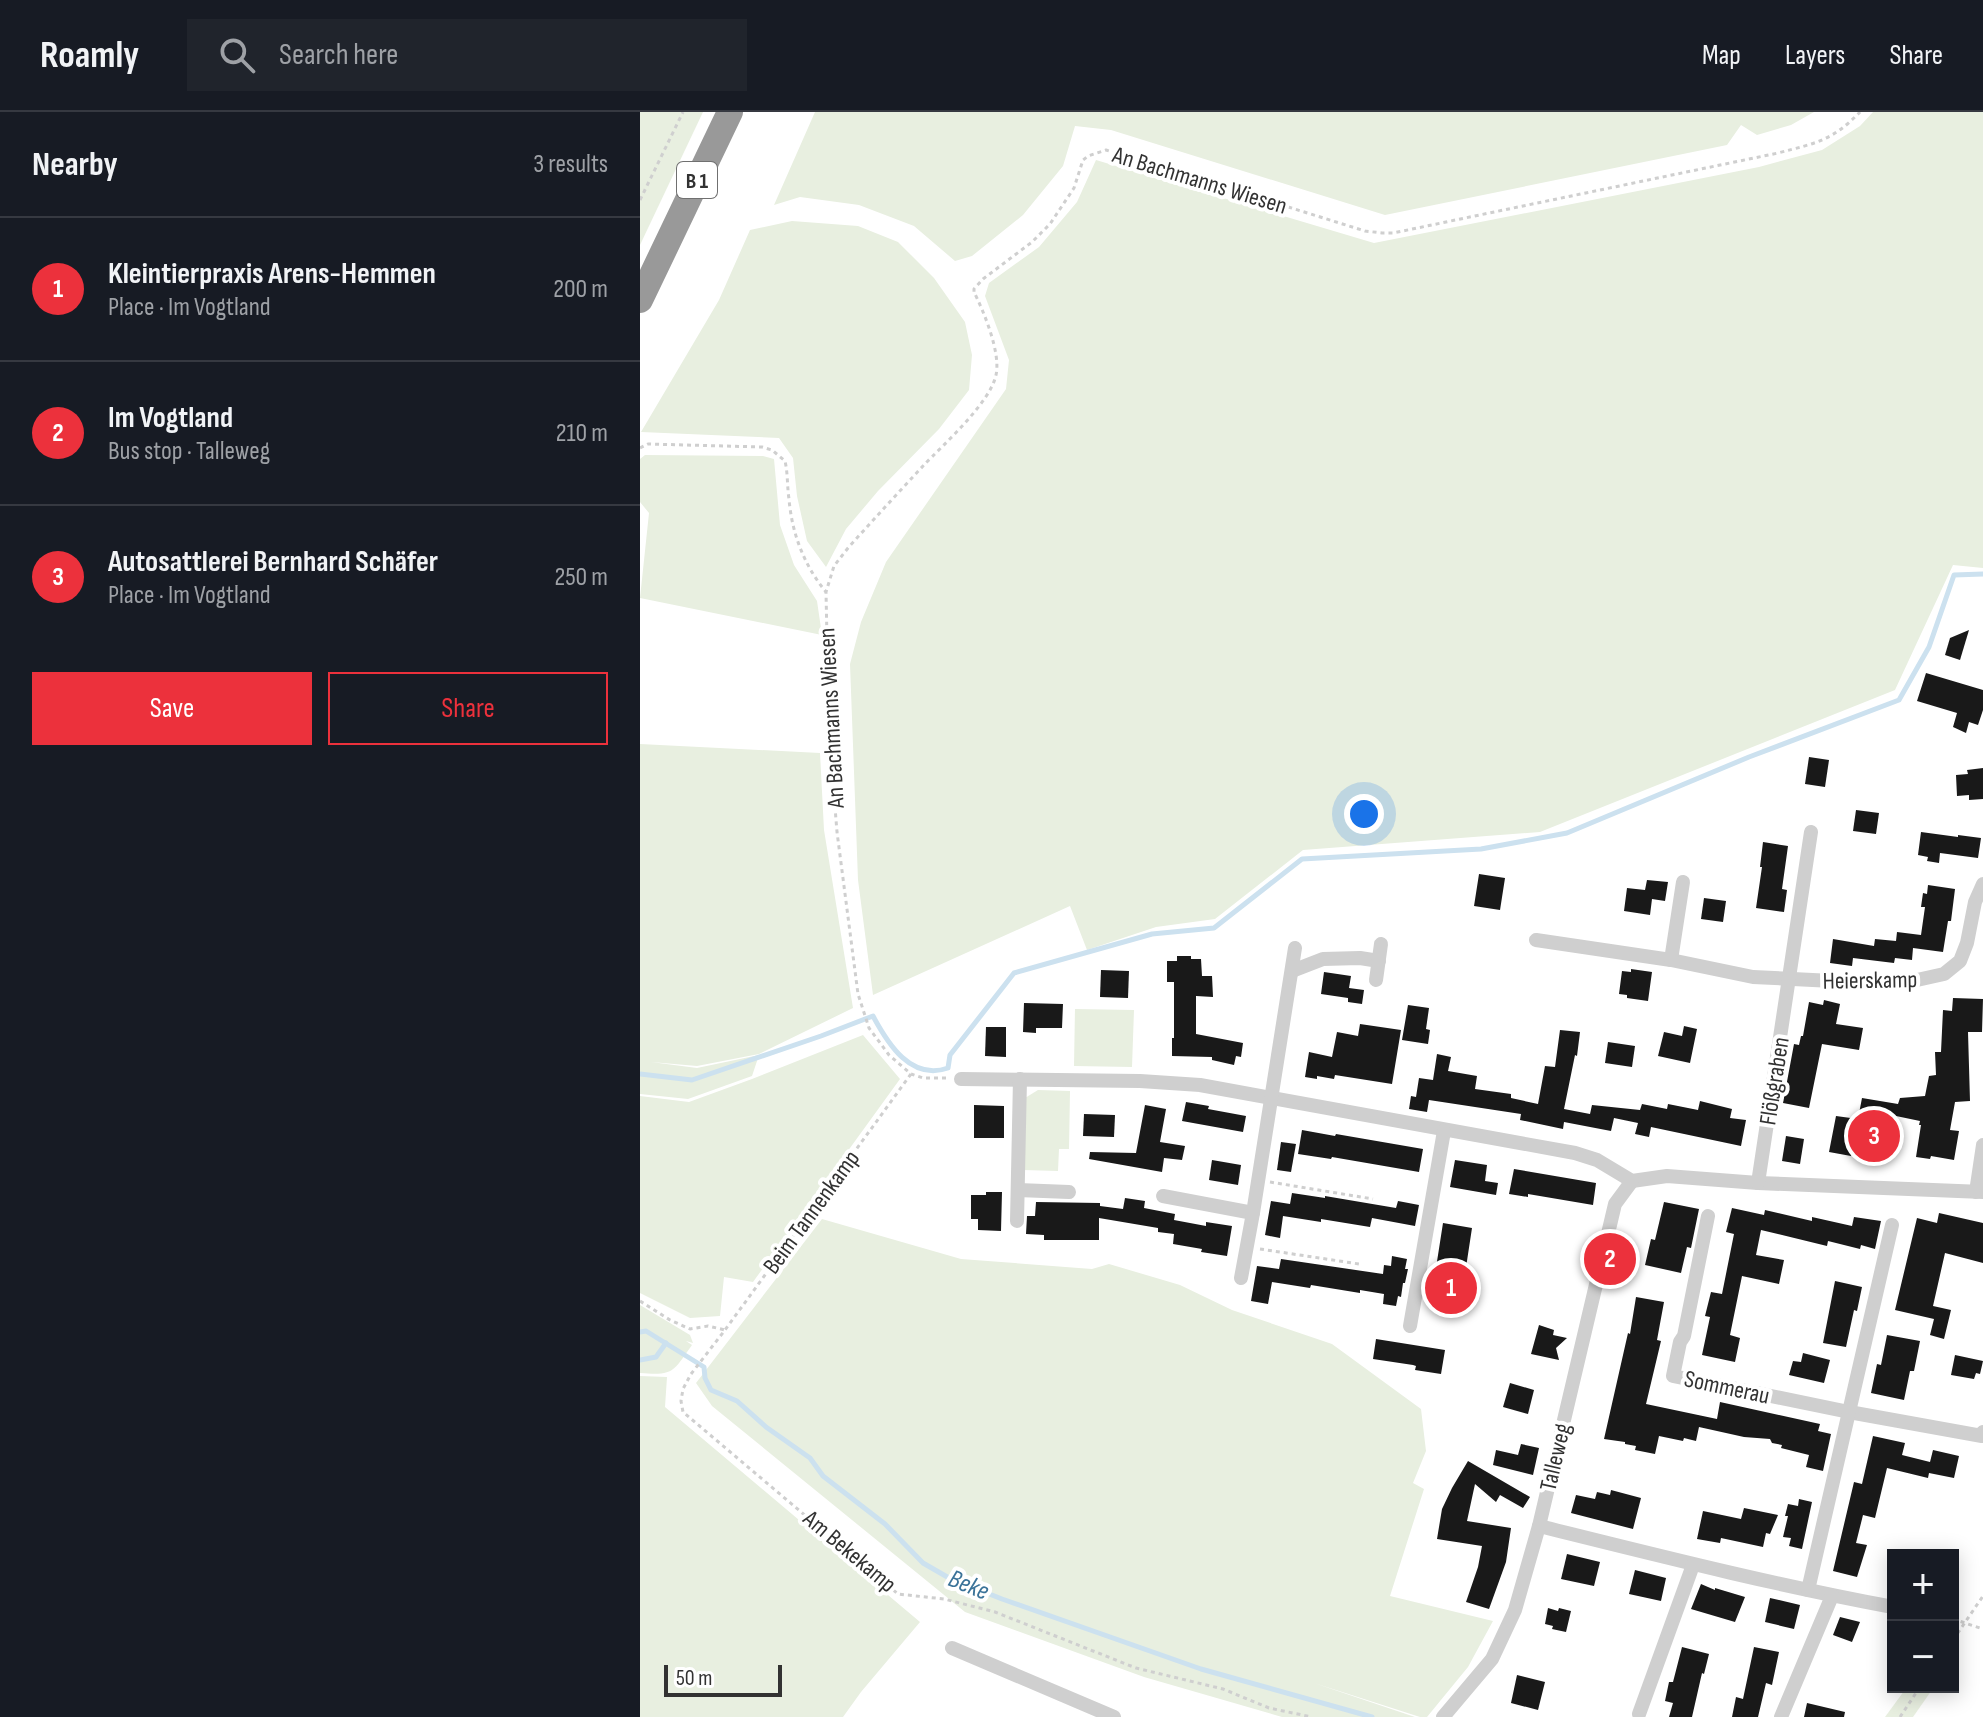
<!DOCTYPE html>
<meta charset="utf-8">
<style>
:root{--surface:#171b24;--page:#20242c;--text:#f1f3f6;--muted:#9ea1a6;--line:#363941;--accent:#ec313c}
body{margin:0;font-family:"Sofia Sans Condensed",sans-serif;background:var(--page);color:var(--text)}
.controls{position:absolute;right:24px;bottom:24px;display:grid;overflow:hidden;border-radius:0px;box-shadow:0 4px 20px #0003}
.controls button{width:72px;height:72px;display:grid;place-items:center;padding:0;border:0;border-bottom:2px solid var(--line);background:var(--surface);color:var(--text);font:40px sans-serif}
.scale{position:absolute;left:24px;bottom:20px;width:118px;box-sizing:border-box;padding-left:8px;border:4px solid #323232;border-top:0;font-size:22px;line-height:28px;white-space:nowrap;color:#323232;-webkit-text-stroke:6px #fff;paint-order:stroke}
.you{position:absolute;left:724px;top:702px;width:28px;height:28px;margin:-20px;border:6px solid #fff;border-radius:50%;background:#1a73e8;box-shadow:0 0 0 12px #1a73e833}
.badge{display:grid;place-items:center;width:52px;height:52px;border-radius:50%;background:var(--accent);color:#fff;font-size:26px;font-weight:700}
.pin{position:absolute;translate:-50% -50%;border:4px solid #fff;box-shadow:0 2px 8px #0006}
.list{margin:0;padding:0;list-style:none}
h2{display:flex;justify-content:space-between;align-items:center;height:104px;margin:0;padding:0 32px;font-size:34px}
h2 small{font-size:26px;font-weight:400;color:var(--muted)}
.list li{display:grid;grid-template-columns:52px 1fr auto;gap:24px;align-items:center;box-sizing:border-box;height:144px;padding:0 32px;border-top:2px solid var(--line)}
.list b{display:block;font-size:30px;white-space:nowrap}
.list p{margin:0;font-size:26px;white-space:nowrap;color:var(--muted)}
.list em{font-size:26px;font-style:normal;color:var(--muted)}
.actions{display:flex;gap:16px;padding:24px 32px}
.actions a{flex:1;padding:18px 0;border:2px solid var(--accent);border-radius:0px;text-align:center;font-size:28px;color:var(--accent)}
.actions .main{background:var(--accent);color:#fff}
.icon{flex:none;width:44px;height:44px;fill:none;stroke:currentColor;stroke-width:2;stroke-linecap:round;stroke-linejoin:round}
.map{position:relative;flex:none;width:1343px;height:1605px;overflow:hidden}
header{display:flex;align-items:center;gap:48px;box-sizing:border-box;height:112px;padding:0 40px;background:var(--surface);border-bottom:2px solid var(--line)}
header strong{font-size:38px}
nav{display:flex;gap:44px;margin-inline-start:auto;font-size:28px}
.search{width:560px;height:72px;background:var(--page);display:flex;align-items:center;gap:20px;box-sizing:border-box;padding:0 28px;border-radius:0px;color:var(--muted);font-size:30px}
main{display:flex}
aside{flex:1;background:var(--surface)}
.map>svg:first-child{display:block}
</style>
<header>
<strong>Roamly</strong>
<div class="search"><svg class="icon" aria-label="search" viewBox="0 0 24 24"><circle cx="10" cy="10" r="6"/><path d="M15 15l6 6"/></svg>Search here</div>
<nav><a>Map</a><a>Layers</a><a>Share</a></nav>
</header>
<main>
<aside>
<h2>Nearby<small>3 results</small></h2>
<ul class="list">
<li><span class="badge">1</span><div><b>Kleintierpraxis Arens-Hemmen</b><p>Place · Im Vogtland</p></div><em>200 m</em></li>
<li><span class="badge">2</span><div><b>Im Vogtland</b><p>Bus stop · Talleweg</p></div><em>210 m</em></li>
<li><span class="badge">3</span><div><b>Autosattlerei Bernhard Schäfer</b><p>Place · Im Vogtland</p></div><em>250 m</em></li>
</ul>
<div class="actions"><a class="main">Save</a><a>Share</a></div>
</aside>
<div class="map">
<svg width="1343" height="1605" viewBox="0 0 1343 1605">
<rect width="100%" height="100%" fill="#fff"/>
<g fill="#e8efe0">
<path d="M0 0H63L0 133Z"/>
<path d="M175 0H1174L1151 13 1117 23 1101 13 1087 33 745 103 471 18 435 14 423 54 383 103 332 144 315 149 274 114 219 93 160 85 134 93Z"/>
<path d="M1233 0H1343V456L1313 453 1255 578 900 720 663 738 575 807 516 815 447 838 430 794 233 883 218 768 210 552 221 510 246 450 366 277 369 248 345 184 349 171 399 135 437 90 456 48 734 131 1119 55 1182 38 1220 14Z"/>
<path d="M152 109 218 114 258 130 294 166 325 210 332 243 329 278 299 317 238 379 206 417 186 455 167 429 157 384 153 346 139 326 1 320 79 188 110 118Z"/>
<path d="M5 343 123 344 134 347 140 413 154 453 177 489 182 523 0 486 9 401 0 390V347Z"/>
<path d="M0 632 180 641 184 718 213 896 119 942 57 954 11 950 57 956 119 943 112 964 48 987 0 982Z"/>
<path d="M435 897 494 898 492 955 434 954Z"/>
<path d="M223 923 260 967 113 1170 84 1165 80 1204 50 1206 0 1181V984L49 990 112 967Z"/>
<path d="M398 978 430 979 429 1037H419L418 1059 383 1058 385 986Z"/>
<path d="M182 1107 321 1147 452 1157 469 1152 540 1173 592 1198 692 1232 781 1297 786 1339 773 1371 784 1377 750 1484 853 1509 828 1555 787 1605H780L674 1571 775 1605H642L504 1565 325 1500 72 1294 56 1271Z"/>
<path d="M0 1193 50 1223 53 1231 46 1229 52 1233C33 1259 35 1264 0 1261Z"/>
<path d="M0 1264 27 1265 25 1295 280 1510 221 1580 203 1605H0Z"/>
<path d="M1267 1575H1294L1273 1605H1245Z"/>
</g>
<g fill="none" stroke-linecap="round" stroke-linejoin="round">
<g stroke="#cce1ef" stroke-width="5">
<path d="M0 962 52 968 181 924 233 904C248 932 271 969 308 956L310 943 374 861 512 822 574 816 662 747 841 737 927 721 1109 645 1259 588 1289 535 1314 463 1343 462"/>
<path d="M0 1220 6 1219 64 1255 65 1266 71 1278 97 1289 126 1315 170 1346 183 1364 245 1412 283 1451 309 1466 362 1487 561 1557 732 1605"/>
<path d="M0 1248 16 1245 26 1231"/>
</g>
</g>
<g fill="#191919">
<path d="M1329 518 1320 548 1305 543 1310 526Z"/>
<path d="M1286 561 1343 578V598L1338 613 1329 610 1326 621 1313 615 1317 601 1277 589Z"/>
<path d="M1169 645 1189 648 1185 675 1165 672Z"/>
<path d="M1343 656V687L1329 688V683L1317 684 1316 663 1328 662 1327 658Z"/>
<path d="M1216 698 1239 701 1236 722 1213 719Z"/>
<path d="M1281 720 1318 725V723L1341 726 1338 746 1300 741 1299 751 1287 749 1288 745 1278 743Z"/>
<path d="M1123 730 1148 734 1142 777 1147 778 1144 800 1116 796 1122 755H1120Z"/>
<path d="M839 762 865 766 860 798 834 794Z"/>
<path d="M1007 768 1028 770 1025 789 1012 787 1010 803 984 799 987 776 1005 778Z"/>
<path d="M1288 773 1315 777 1311 809H1308L1303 840 1273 836 1272 848 1255 846 1254 851 1213 846 1212 854 1190 851 1193 827 1234 834 1235 827 1256 829 1257 820 1281 823 1285 795H1281L1283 781 1287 782Z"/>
<path d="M1064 786 1086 789 1083 810 1061 807Z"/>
<path d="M537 844H551V847H561L562 864H572L573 885 556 884V922L603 931 601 945 596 944 594 953 572 948V945L532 944V926H534V870H527V849H537Z"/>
<path d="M991 857 1012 860 1008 889 987 886V883L979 882 982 859 991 860Z"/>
<path d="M461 858 489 859 488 886 460 885Z"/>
<path d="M684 860 711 864 709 876 724 878 722 892 708 890V886L681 882Z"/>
<path d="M1313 886 1343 887 1342 920H1328L1330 989 1315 990 1310 1018 1319 1019 1314 1048 1291 1044 1290 1047 1276 1045 1281 1013H1279L1280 1009 1256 1004 1248 1047 1212 1041 1211 1044 1189 1040 1196 1004 1218 1007 1222 986 1258 992 1260 986 1285 984 1289 964 1296 963 1295 940H1301L1303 898 1312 899Z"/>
<path d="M1184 888 1200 892 1196 912 1223 916 1219 938 1182 932 1169 996 1143 991 1154 932 1159 933 1161 924H1163L1169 890 1183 893Z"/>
<path d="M384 891 423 892 422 916H396V921L383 920Z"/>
<path d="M768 893 789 896 786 917 790 918 788 932 762 928Z"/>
<path d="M720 912 761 918 752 972 695 963 694 967 677 964V967L665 965 669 940 692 945 697 920 718 924Z"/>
<path d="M1044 914 1057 917 1050 951 1018 944 1024 920 1042 924Z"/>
<path d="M346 915H366V945L345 944Z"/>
<path d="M920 918 940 920 937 944 935 943 924 997 950 1002 952 993 1000 998 1002 992 1027 997 1028 992 1058 998 1060 989 1092 997 1090 1006 1106 1008 1101 1034 1011 1015 1009 1025 995 1022 998 1011 974 1006 971 1019 924 1010 923 1017 880 1008 881 1002 789 988 787 1000 769 997 771 984 776 985 779 966 793 968 797 942 811 945 808 959 837 964 835 977 871 982V986L898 992 905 954 915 955Z"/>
<path d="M968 930 995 934 992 955 965 951Z"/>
<path d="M546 990 569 994 568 997 606 1004 603 1020 542 1009Z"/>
<path d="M334 993 364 994V1026H334Z"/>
<path d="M505 993 526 997 520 1030 545 1034 542 1048 524 1046 522 1060 449 1047 450 1040 496 1041Z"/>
<path d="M444 1002 475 1003 474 1025 443 1024Z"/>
<path d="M662 1018 695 1024 696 1022 783 1037 779 1060 692 1045 691 1047 658 1042Z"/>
<path d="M1146 1024 1164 1027 1160 1052 1142 1049Z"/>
<path d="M641 1030 656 1032 651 1060 637 1058Z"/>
<path d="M572 1048 601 1053 598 1073 569 1068Z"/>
<path d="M815 1048 847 1053 845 1069 858 1071 856 1083 810 1075Z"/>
<path d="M874 1057 956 1071 953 1093 888 1082V1085L869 1082Z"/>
<path d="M346 1080H362L361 1119 338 1118V1107H331V1083H346Z"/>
<path d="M652 1081 685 1086V1084L756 1096 758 1089 779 1093 775 1114 732 1106 730 1115 681 1107V1110L643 1104 640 1126 625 1123 631 1089 650 1092Z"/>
<path d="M485 1086 505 1089 504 1096 535 1102 534 1108 566 1114V1110L592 1114 587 1144 561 1140 562 1137 533 1132 534 1122 518 1120V1116L459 1106V1128H404V1123L386 1122 387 1104H395L396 1090 460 1091V1094L483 1097Z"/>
<path d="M1024 1090 1059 1097 1051 1136 1047 1135 1041 1161 1005 1153 1011 1127 1015 1128Z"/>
<path d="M1092 1096 1124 1103 1125 1098 1172 1109V1105L1212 1114 1214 1105 1241 1109 1235 1137 1221 1133 1220 1137 1188 1129 1187 1134 1121 1118 1116 1143 1144 1148 1139 1172 1102 1164 1090 1223 1100 1226 1095 1250 1062 1243 1070 1205 1065 1204 1071 1180 1082 1182 1094 1122 1086 1120Z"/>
<path d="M1299 1101 1343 1111V1151L1305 1141 1293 1194 1311 1198 1304 1227 1290 1223 1294 1207 1255 1198 1277 1106 1297 1111Z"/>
<path d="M803 1111 832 1116 825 1162 831 1163 826 1194 791 1188Z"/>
<path d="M752 1144 767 1147 765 1157H768L765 1171H763L761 1185 758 1184 756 1194 743 1192 744 1182 720 1178V1181L671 1173 670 1176 632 1170 628 1192 611 1189 617 1154 639 1157 641 1147 743 1162 744 1153 751 1154Z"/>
<path d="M1195 1169 1222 1175 1217 1199 1214 1198 1206 1235 1183 1231Z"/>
<path d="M996 1185 1024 1190 1017 1228 1021 1229 1006 1292 1077 1307 1080 1290 1180 1312 1178 1319 1191 1322 1183 1359 1166 1355 1169 1343 1141 1336 1142 1333 1132 1331 1130 1327 1104 1325 1059 1315 1056 1329 1044 1326 1043 1329 1019 1324 1015 1342 995 1338 996 1334 985 1332V1330L964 1327 988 1221 990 1222Z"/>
<path d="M899 1213 914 1218 913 1223 927 1226 916 1236 919 1248 891 1242Z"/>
<path d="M1247 1223 1280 1229 1274 1259H1270L1264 1288 1231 1281 1237 1252 1241 1253Z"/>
<path d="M736 1227 805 1238 801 1262 775 1258 776 1254 773 1253 733 1247Z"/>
<path d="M1163 1241 1190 1248 1184 1271 1149 1263 1153 1249 1161 1250Z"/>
<path d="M1315 1243 1343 1249 1340 1262 1336 1261 1334 1267 1311 1263Z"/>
<path d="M870 1271 894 1278 888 1302 863 1295Z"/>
<path d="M1233 1324 1265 1331 1262 1343 1290 1350 1293 1338 1319 1344 1314 1366 1289 1361 1288 1366 1247 1356 1235 1406 1223 1403 1216 1431 1227 1433 1217 1465 1193 1459 1214 1370 1222 1372Z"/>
<path d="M881 1332 899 1336 893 1363 853 1353 856 1338 878 1343Z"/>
<path d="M828 1349 890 1385 883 1396 860 1383 856 1390 835 1372 827 1409 871 1416 866 1450 849 1497 826 1490 838 1455 842 1434 797 1427 802 1397 812 1376Z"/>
<path d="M971 1378 1001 1386 993 1417 931 1401 936 1383 955 1387 957 1380 970 1383Z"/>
<path d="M1159 1387 1172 1390 1162 1437 1149 1434 1151 1426 1143 1425 1148 1404H1145L1148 1392 1158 1394Z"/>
<path d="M1104 1396 1138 1403 1130 1422 1126 1421 1123 1435 1081 1426 1080 1431 1057 1427 1063 1399 1101 1407Z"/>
<path d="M927 1442 960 1450 954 1474 921 1467Z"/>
<path d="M995 1458 1026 1466 1021 1489 989 1482Z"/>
<path d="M1061 1472 1075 1478V1476L1105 1485 1095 1510 1051 1497Z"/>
<path d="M1130 1486 1160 1493 1154 1517 1125 1510Z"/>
<path d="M908 1496 918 1499 919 1496 931 1499 926 1520 912 1517 913 1514 905 1512Z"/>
<path d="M1200 1505 1220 1510 1212 1530 1193 1523Z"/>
<path d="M1042 1535 1069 1542 1064 1562 1062 1561 1052 1605H1029L1033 1591 1025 1589 1029 1570H1033Z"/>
<path d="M1114 1535 1139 1540 1132 1573 1126 1571 1118 1605H1092L1096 1585 1103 1587Z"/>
<path d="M877 1563 905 1570 898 1598 871 1591Z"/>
<path d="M1167 1591 1205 1600 1204 1605H1164Z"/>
</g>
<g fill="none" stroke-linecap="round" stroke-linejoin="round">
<g stroke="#cfcfcf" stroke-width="3" stroke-dasharray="4 4" stroke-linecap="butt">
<path d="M0 88 43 0"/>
<path d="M0 336 8 332 122 335 132 338 145 349C148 362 147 374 149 387 152 422 164 453 186 480"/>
<path d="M271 962 85 1218 51 1262 43 1277 41 1289 43 1300 258 1482 304 1487 355 1500 496 1556 583 1577 629 1596 672 1605"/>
<path d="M306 966H283L271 962 249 943 229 916 218 882 197 720 189 622 186 480 194 454 208 436C233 408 258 381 283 354 304 332 350 291 356 263 361 241 344 200 334 180V177L343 167 392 130 410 112 434 76 443 48 448 44 466 38 725 119 742 121H753L1138 41C1176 31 1192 29 1220 0"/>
<path d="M630 1070 733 1087"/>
<path d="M620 1137 719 1152"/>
<path d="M0 1189 30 1208 50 1217 68 1214 85 1218"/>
<path d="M1313 1507 1343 1517"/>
<path d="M1313 1528 1343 1484"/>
<path d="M1260 1605 1280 1575"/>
</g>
<g stroke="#cfcfcf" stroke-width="14">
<path d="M896 828 1031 848 1113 865 1212 870 1277 868 1304 862 1320 849 1327 831 1335 790 1343 772"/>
<path d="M1031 848 1043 770"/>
<path d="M652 859 683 847 720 846 739 849"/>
<path d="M736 868 741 832"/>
<path d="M321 967 500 969 560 973 935 1041 957 1048 992 1069 1027 1064 1118 1071 1343 1080"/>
<path d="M1118 1071 1171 720"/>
<path d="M378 1078 429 1080"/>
<path d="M1336 1080 1343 1033"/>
<path d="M523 1084 613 1101"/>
<path d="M1068 1104 1044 1224 1040 1230 1033 1264 1209 1300 1342 1324 1343 1320"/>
<path d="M377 1109 380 967"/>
<path d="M601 1166 613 1101 655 836"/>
<path d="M770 1214 804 1019"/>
<path d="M899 1414C1016 1443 1134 1473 1253 1495"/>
<path d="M1168 1478 1252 1113"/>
<path d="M312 1536 474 1605"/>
<path d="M999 1602 1053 1453"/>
<path d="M803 1605 852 1547 875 1498 899 1414 975 1092 992 1069"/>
<path d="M1141 1605 1192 1484"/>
</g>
<path stroke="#999" stroke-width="26" d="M0 188 90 0"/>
</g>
<g text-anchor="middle" stroke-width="8" stroke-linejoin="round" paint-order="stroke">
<rect fill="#fff" stroke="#707070" stroke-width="2" x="37" y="50" width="40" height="36" rx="6"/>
<g font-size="22" font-weight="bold" fill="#323232">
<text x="57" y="76">B 1</text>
</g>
<g font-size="24" fill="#323232" stroke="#fff">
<text transform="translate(560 68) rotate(17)" y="8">An Bachmanns Wiesen</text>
<text transform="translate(191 606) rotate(-93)" y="8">An Bachmanns Wiesen</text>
<text transform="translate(1230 868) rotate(-1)" y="8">Heierskamp</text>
<text transform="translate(1134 969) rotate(-81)" y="8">Flößgraben</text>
<text transform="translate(171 1100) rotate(-54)" y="8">Beim Tannenkamp</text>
<text transform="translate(1087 1275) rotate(12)" y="8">Sommerau</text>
<text transform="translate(915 1345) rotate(-77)" y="8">Talleweg</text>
<text transform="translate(210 1439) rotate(40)" y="8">Am Bekekamp</text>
</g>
<g font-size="26" font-style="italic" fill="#3b7399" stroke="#fff">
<text transform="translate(329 1472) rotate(22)" y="9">Beke</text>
</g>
</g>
</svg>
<div class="controls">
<button>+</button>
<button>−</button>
</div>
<div class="scale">50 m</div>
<div class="you"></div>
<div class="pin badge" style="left:811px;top:1176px">1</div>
<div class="pin badge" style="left:970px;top:1147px">2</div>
<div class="pin badge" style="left:1234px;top:1024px">3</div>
</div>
</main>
